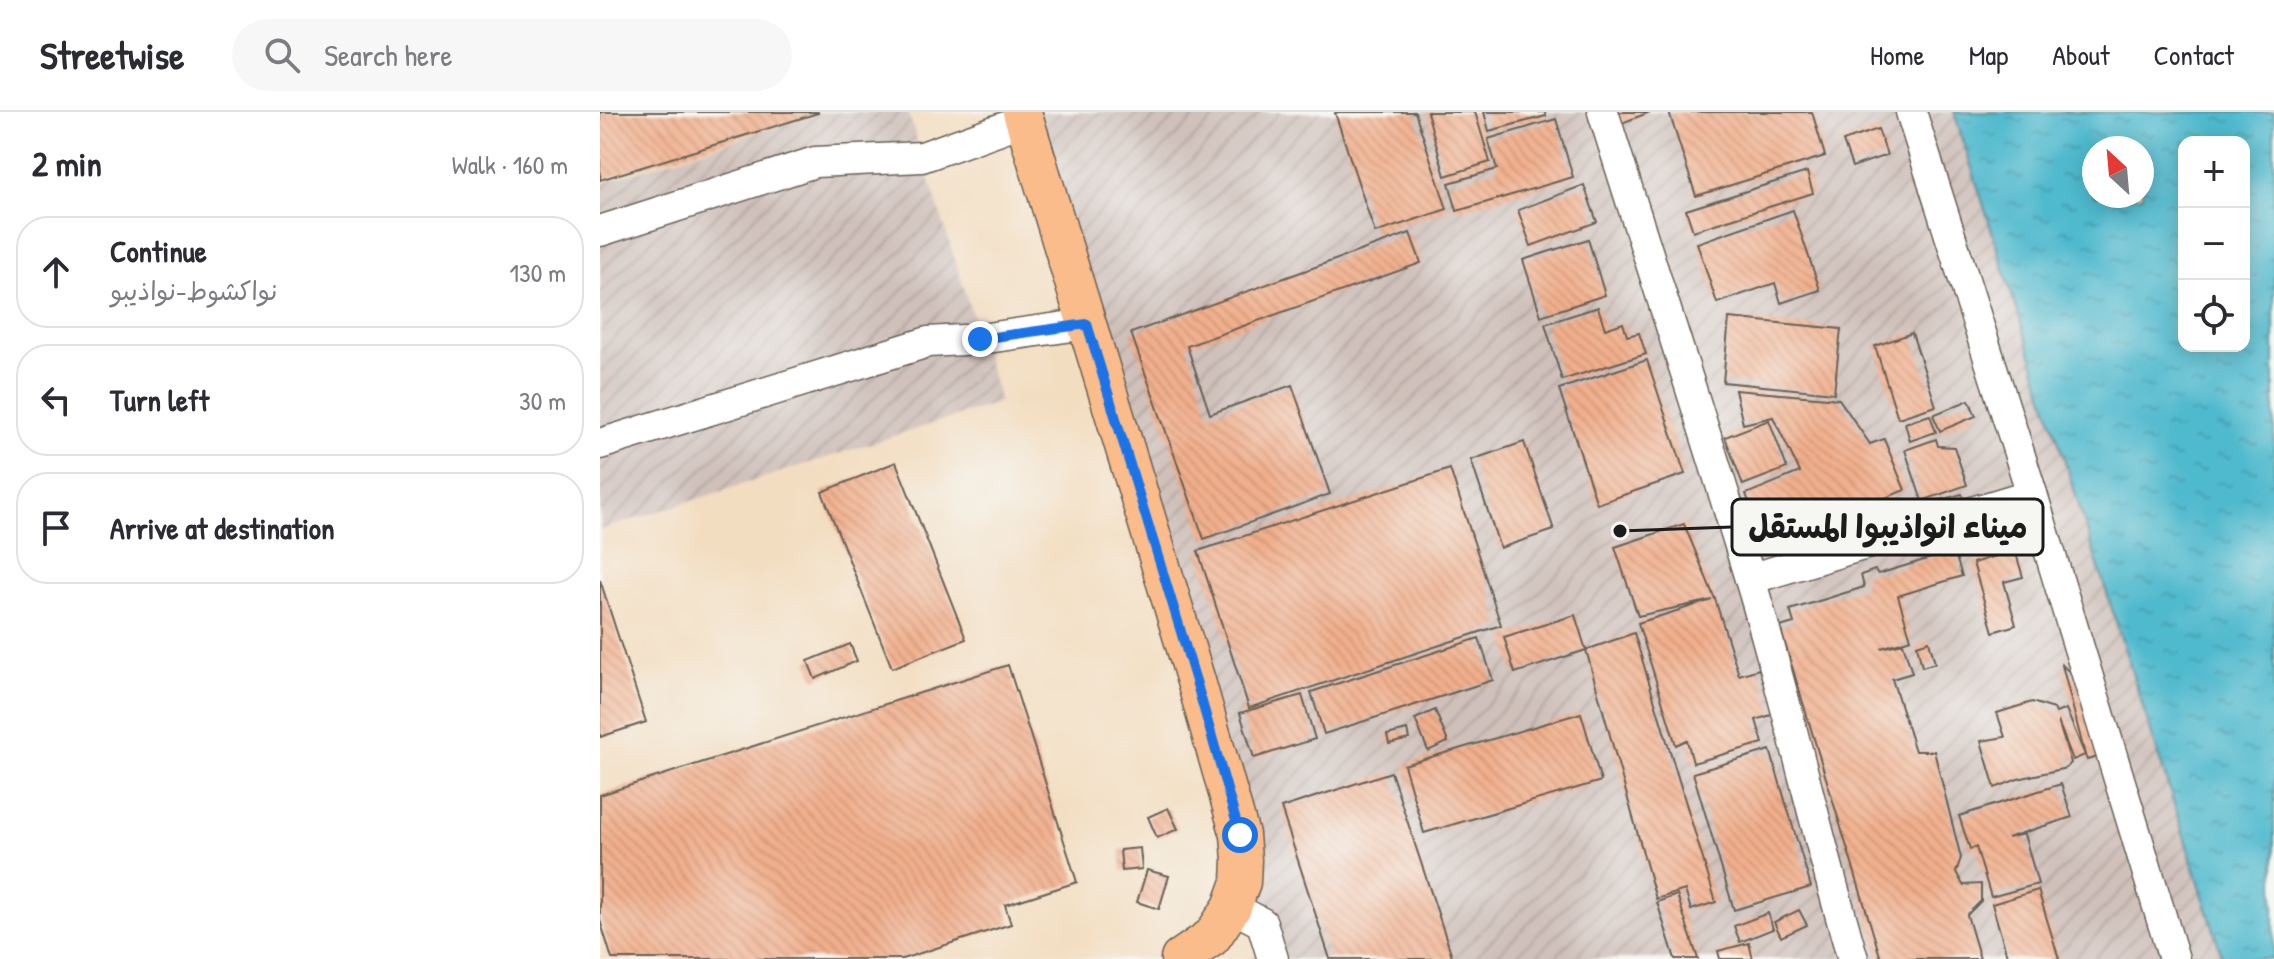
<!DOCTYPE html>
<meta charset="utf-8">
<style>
body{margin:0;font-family:"Patrick Hand","Playpen Sans Arabic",sans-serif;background:#f7f7f7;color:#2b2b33}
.controls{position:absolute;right:24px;top:24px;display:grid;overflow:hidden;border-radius:16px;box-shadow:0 4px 20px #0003}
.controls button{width:72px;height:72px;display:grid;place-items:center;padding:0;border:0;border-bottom:2px solid #e1e1e2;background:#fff;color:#2b2b33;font:40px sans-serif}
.compass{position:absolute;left:1482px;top:24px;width:72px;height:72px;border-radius:50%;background:#fff;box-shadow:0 4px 20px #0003;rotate:334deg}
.stop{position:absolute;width:24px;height:24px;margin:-18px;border:6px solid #1a73e8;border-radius:50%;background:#fff}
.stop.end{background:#1a73e8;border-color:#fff;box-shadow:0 2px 8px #0008}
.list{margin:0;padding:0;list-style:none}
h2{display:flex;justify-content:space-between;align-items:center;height:104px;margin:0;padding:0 32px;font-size:34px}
h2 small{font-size:26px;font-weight:400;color:#7c7c81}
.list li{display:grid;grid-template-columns:52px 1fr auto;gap:24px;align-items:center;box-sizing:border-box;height:112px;margin:0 16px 16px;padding:0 16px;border:2px solid #e1e1e2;border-radius:32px}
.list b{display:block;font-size:30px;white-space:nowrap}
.list p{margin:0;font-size:26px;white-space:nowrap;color:#7c7c81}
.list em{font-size:26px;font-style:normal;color:#7c7c81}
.icon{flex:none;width:44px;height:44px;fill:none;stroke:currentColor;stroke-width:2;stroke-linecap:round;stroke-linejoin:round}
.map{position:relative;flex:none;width:1674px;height:847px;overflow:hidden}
header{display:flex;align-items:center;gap:48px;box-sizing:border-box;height:112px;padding:0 40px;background:#fff;border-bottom:2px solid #e1e1e2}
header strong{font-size:38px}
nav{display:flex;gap:44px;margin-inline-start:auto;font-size:28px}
.search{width:560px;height:72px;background:#f7f7f7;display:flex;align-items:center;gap:20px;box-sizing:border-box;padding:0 28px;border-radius:44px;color:#7c7c81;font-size:30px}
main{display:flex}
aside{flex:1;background:#fff}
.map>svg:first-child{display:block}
.industrial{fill:url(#industrial-furrows)}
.water{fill:url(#water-ripples);stroke:#366a74;stroke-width:2;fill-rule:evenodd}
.building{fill:url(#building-back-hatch)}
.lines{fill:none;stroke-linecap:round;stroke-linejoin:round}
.minor-casing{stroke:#676055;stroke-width:33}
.major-casing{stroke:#676055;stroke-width:41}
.minor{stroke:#fff;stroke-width:30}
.major{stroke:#fabc8b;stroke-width:38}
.route{stroke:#1a73e8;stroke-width:10}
.leader{fill:none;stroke:#1c1c1c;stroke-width:3}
.callout-dot{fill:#1c1c1c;stroke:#f6f6f2;stroke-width:3}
.callout{fill:#f6f6f2;stroke:#1c1c1c;stroke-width:3}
.callout-label{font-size:32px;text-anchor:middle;font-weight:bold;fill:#1c1c1c}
</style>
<header>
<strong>Streetwise</strong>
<div class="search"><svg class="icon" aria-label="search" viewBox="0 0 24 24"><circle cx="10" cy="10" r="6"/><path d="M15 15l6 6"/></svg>Search here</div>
<nav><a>Home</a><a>Map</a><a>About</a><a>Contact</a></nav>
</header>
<main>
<aside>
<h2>2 min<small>Walk · 160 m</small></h2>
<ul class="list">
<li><svg class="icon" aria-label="ahead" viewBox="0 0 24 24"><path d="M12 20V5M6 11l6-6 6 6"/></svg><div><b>Continue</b><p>نواكشوط-نواذيبو</p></div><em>130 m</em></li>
<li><svg class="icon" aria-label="left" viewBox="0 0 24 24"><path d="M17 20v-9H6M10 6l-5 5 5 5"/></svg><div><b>Turn left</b></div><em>30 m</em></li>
<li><svg class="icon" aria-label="arrive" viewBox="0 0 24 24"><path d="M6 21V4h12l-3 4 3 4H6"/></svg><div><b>Arrive at destination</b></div></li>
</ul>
</aside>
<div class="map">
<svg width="1674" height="847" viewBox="0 0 1674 847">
<defs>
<pattern id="industrial-furrows" width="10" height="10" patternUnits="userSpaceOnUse" patternTransform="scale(2)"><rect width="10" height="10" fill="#cfc0ba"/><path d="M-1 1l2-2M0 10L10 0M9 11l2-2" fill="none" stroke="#b1a49f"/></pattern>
<pattern id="water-ripples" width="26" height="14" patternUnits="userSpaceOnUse" patternTransform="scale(2)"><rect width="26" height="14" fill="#50b9cd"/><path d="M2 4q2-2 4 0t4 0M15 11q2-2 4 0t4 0" fill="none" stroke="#459eaf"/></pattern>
<pattern id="building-back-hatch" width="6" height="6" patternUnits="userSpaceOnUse" patternTransform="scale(2)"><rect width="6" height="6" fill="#f1af8c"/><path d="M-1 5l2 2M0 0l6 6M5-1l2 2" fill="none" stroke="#ce9678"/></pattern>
</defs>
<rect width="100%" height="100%" fill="#f6f6f2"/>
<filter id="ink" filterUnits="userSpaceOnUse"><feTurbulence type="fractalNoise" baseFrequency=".0125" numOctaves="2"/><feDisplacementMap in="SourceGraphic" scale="16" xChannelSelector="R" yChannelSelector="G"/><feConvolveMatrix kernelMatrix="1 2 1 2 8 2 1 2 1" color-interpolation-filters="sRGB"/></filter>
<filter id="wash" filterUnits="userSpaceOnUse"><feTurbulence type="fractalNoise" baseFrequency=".006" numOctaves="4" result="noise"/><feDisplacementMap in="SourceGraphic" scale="32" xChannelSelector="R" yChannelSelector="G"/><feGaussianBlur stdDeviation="1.8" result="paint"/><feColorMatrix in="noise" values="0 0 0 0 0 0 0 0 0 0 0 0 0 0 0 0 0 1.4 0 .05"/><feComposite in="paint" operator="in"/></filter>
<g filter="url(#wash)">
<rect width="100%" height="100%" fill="#f3ddc0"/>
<g class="industrial">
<path d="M221,0H308L400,290L0,418V71Z"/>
<path d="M426,0H1354L1623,847H648L679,836Z"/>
</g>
<path class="water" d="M1354,0H1674V847H1623ZM1584,30H1644V234H1584ZM1494,36H1542V84H1494Z"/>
<g id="blocks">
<g class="building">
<path d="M0,0H218V1L0,68Z"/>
<path d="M739,0H815L847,97L775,121L735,1Z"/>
<path d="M827,0H875L890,50L845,64Z"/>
<path d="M884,0H945L946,4L889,19Z"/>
<path d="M1018,0H1050L1022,11Z"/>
<path d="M1069,0H1212L1225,44L1096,84Z"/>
<path d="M956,7L973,65L857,99L849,71L897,57L888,27Z"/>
<path d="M1278,17L1287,43L1252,55L1243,29Z"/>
<path d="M1207,60L1213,81L1093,119L1086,98Z"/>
<path d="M984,73L997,110L931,134L918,98Z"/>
<path d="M1193,98L1220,178L1181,191L1175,171L1117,191L1097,131Z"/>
<path d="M810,121L821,151L587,234L610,302L692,273L730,382L604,427L531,221Z"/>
<path d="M988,127L1005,183L941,204L923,148Z"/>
<path d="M998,195L1005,217L1023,211L1027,224L1039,221L1046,242L962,268L945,212Z"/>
<path d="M1129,206L1241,217L1234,281L1123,270Z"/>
<path d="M1312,221L1336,294L1298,306L1275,234Z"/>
<path d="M1047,248L1085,362L997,392L959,277Z"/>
<path d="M1135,278L1239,287L1270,332L1284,327L1305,378L1211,416L1214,425L1190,434L1183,417L1163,425L1146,382L1200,360L1173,305L1143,312Z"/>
<path d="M1369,288L1376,304L1340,319L1333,303Z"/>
<path d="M1330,303L1336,320L1310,329L1305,311Z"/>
<path d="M1169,308L1187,356L1143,373L1125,325Z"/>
<path d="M1336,327L1338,334L1354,335L1367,373L1322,389L1305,338Z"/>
<path d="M924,330L954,418L900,436L871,348Z"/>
<path d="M296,350L366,527L292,556L222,380Z"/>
<path d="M850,357L901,513L649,596L598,439Z"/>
<path d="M1362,382L1367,399L1313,414L1308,397Z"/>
<path d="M1401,409L1409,430L1375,443L1367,423Z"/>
<path d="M1084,412L1115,487L1139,563L1159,557L1174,602L1156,608L1163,631L1093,651L1087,628L1076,633L1038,511L1112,488L1038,504L1015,435Z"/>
<path d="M1415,438L1423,465L1404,470L1416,513L1393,520L1373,451Z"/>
<path d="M1354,439L1362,464L1298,484L1311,527L1281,536L1303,531L1312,561L1292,567L1315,639H1334L1361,746L1356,760L1363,773L1381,772V789L1367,803L1380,847H1281L1180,515L1194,511L1190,498L1264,475L1261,463L1275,458L1278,462Z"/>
<path d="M0,468L46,610L0,625Z"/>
<path d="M975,503L986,538L915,561L904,525Z"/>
<path d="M1034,521L1116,790L1091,798L1085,778L1056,787L986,538Z"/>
<path d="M879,526L893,568L724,622L711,580Z"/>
<path d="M1329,529L1335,551L1322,555L1317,533Z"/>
<path d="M250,532L257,549L215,567L208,549Z"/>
<path d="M408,553L477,770L405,793L411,812L302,847H12L0,808V683Z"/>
<path d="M1462,553L1476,566L1498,645L1487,648L1485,643Z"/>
<path d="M702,583L715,627L654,646L640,601Z"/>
<path d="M1432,590L1454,597L1456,601L1466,597L1485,643L1473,648L1458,609L1471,651L1466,656L1418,667L1395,676L1381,629L1405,625L1397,601Z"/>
<path d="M835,598L848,630L828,639L815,607Z"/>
<path d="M981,601L1001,669L824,721L804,653Z"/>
<path d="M807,618L809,627L789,632L787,623Z"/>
<path d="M1170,638L1211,775L1134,798L1093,661Z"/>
<path d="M791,660L853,847H730L681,696Z"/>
<path d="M1461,672L1472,705L1407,726L1424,722L1438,772L1391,785L1376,735L1370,737L1359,704Z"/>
<path d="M568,696L578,717L557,726L548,705Z"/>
<path d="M540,736L542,757L522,759L520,738Z"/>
<path d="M547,758L569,764L559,797L537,790Z"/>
<path d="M1438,778L1459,847H1408L1392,792Z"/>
<path d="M1077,783L1098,847H1075L1057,790Z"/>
<path d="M1199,798L1207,813L1181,825L1174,810Z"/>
<path d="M1168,801L1173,817L1140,830L1134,814Z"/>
<path d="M1149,831L1153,847H1120L1118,839Z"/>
</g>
</g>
</g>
<g filter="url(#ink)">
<use href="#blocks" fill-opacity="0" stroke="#676055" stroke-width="2"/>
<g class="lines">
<g class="minor-casing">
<g id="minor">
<path d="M1003,0C1052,156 1103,311 1150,467C1188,593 1216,721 1253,847"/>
<path d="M1311,0L1432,382L1574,847"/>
<path d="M0,119L215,50L322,45L425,8"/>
<path d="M0,332L328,230L380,227L487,212"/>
<path d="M1150,467L1432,382"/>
<path d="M632,795L662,811L673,847"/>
</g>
</g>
<g class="major-casing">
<path id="major" d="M422,0L596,569L640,723L642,748L641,770L632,795L612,825L580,847"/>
</g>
<use href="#minor" class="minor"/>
<use href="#major" class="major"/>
</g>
</g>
<g class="lines" filter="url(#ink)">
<path class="route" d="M380,227L487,212L596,569L640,723"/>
</g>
<path class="leader" d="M1020 419L1132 415"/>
<circle class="callout-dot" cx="1020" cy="419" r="8"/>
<rect class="callout" x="1132" y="387" width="311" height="56" rx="8"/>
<g class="callout-label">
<text x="1288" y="426">ميناء انواذيبوا المستقل</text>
</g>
</svg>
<div class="controls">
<button>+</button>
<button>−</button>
<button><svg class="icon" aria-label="locate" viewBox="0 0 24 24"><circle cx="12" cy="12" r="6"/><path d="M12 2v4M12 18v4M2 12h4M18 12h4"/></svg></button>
</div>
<svg class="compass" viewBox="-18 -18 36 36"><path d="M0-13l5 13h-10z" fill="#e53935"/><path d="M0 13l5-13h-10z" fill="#7c7c81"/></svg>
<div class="stop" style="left:640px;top:723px"></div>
<div class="stop end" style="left:380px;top:227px"></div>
</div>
</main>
